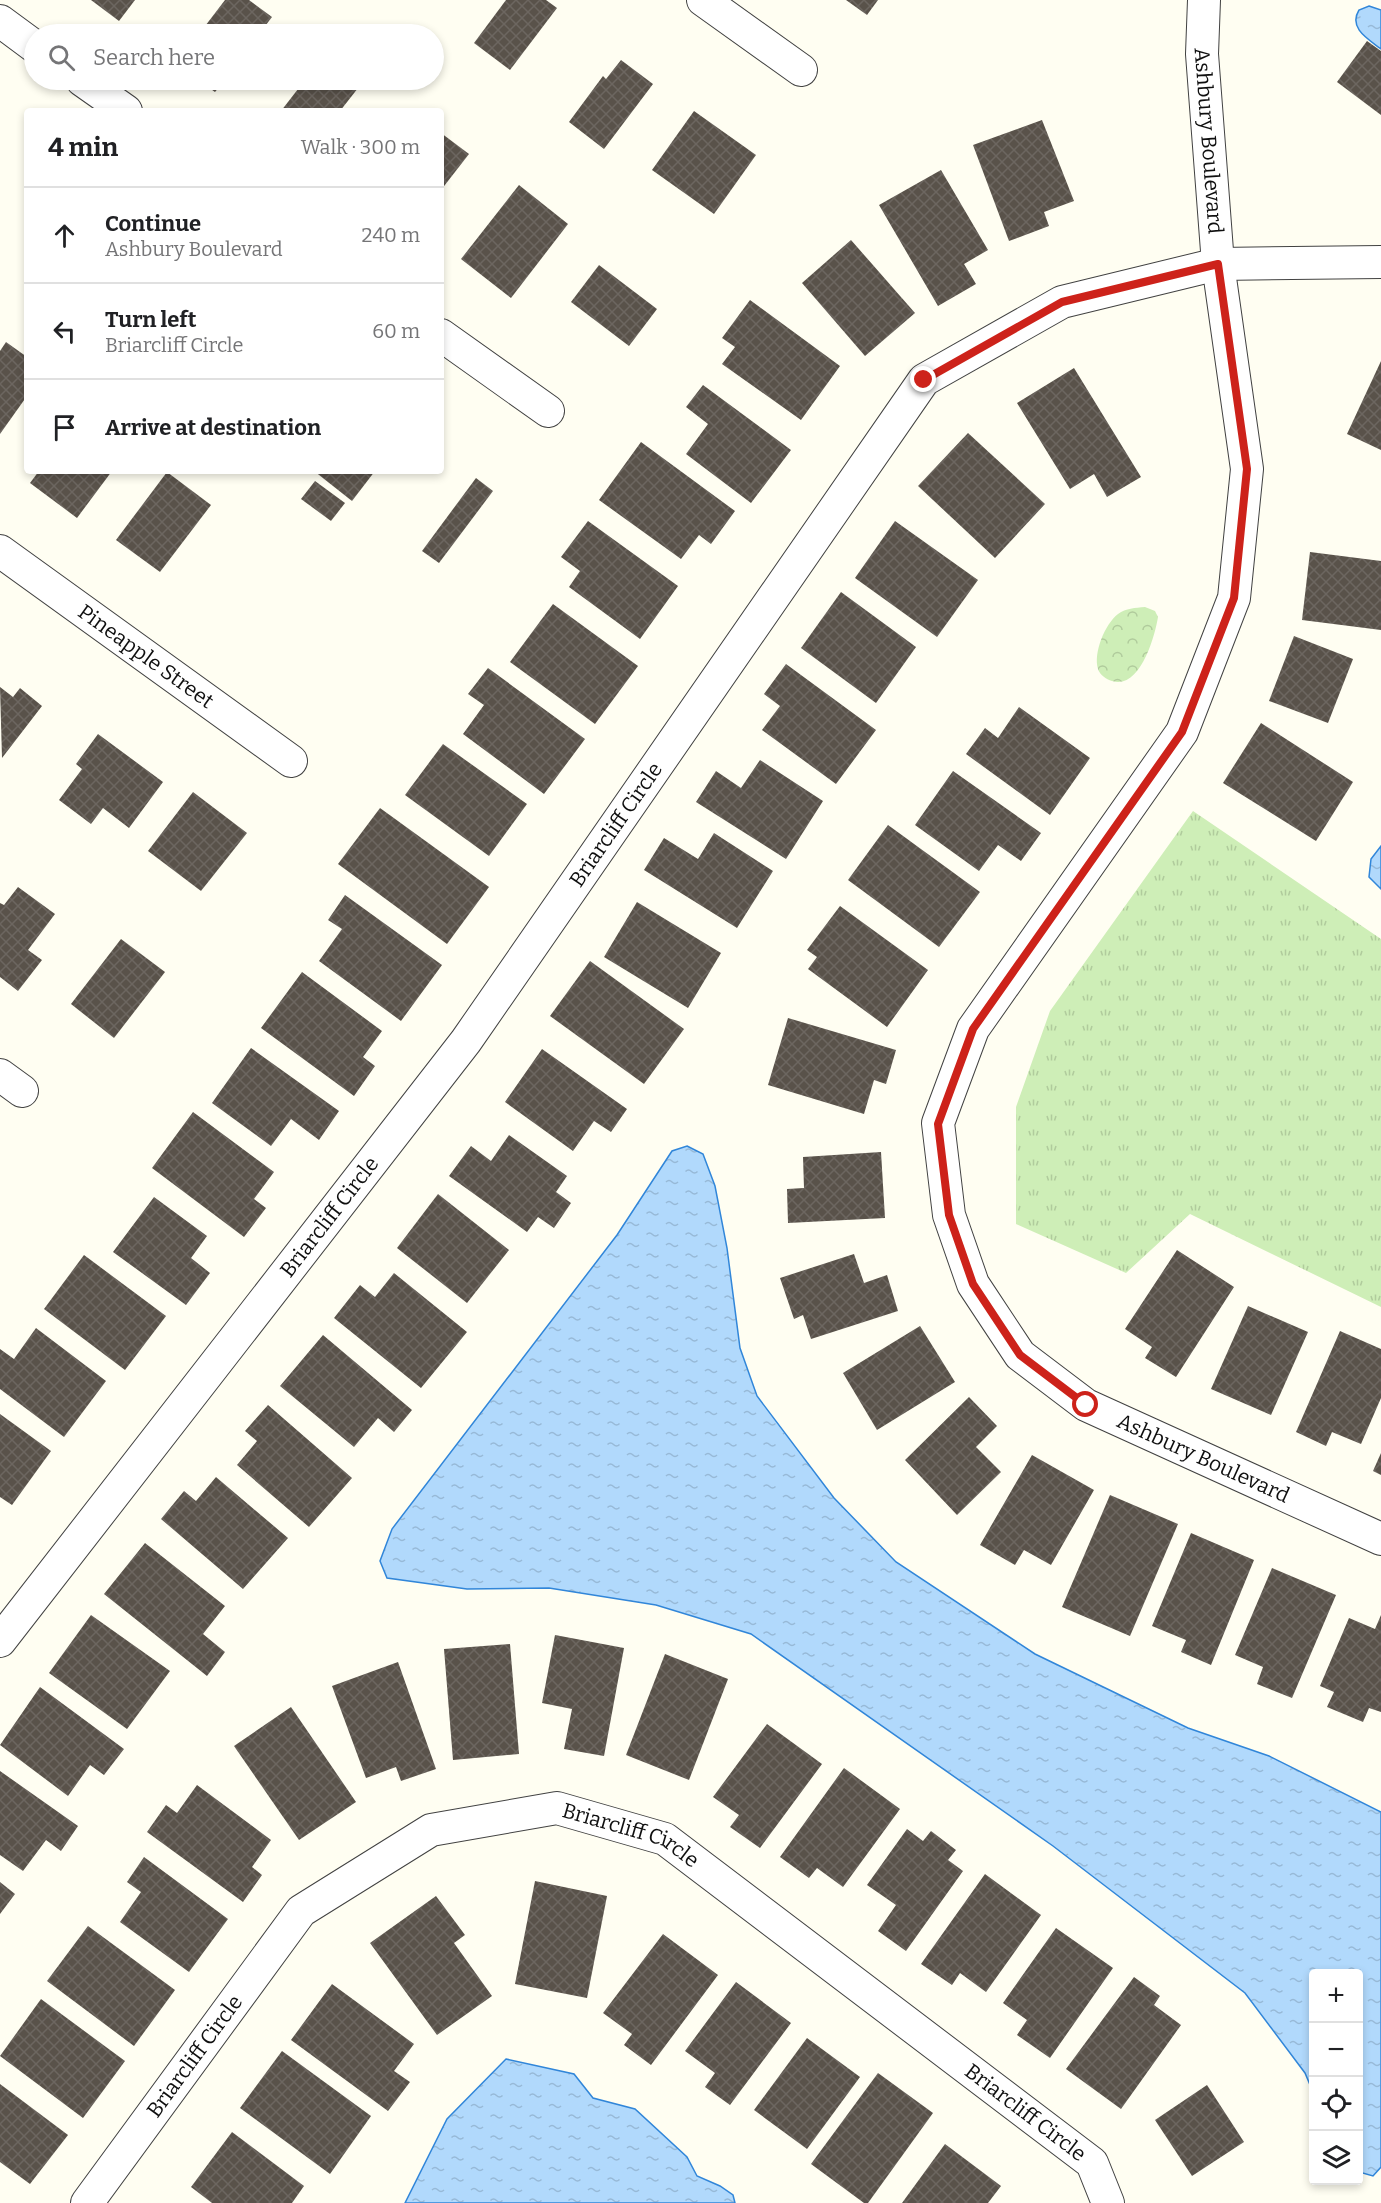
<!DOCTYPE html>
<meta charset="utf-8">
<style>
body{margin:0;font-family:Bitter,serif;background:#f2f2f2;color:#202124}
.controls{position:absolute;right:18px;bottom:18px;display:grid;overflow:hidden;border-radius:6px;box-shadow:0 3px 9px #0003}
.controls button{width:54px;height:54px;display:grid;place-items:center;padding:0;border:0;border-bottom:2px solid #e0e0e0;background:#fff;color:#202124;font:30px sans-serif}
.stop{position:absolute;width:18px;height:18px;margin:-14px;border:4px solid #cd221a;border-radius:50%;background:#fff}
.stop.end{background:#cd221a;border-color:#fff;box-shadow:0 2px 6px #0008}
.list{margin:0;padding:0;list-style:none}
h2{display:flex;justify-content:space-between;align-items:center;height:78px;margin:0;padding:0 24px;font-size:26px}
h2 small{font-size:20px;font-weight:400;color:#757577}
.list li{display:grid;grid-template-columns:39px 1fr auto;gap:18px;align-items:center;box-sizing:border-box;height:96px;padding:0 24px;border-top:2px solid #e0e0e0}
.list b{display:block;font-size:22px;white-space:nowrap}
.list p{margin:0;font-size:20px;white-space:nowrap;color:#757577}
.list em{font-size:20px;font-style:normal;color:#757577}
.icon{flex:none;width:33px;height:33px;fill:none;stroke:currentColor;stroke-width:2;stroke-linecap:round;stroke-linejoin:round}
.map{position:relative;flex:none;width:1381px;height:2203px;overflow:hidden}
.search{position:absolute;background:#fff;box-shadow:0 3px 9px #0003;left:24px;top:24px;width:420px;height:66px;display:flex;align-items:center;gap:15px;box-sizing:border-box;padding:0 21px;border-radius:33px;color:#757577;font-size:22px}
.panel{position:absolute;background:#fff;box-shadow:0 3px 9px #0003;left:24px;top:108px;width:420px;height:366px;border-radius:6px}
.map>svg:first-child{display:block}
.grass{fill:url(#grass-tufts)}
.park{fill:url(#park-crowns)}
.water{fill:url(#water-ripples);stroke:#3186d9;stroke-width:1.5}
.building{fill:url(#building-cross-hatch)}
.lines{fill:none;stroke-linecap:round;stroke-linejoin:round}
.street-casing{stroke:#424242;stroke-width:34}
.street{stroke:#fff;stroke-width:32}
.route{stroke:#cd221a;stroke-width:8}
.labels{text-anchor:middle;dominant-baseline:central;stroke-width:6;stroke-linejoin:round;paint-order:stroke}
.street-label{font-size:21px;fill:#0f0f0f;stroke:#fff}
</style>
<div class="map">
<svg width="1381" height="2203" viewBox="0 0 1381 2203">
<defs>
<pattern id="grass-tufts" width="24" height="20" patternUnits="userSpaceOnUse" patternTransform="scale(1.5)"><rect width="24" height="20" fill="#ceeeb7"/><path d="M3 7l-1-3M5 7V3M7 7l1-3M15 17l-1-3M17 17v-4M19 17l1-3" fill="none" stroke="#b0cb9c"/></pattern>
<pattern id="park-crowns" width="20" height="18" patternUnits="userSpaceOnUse" patternTransform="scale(1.5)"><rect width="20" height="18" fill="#ceeeb7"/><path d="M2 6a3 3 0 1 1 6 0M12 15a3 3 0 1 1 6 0" fill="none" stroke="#b0cb9c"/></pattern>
<pattern id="water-ripples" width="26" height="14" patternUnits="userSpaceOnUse" patternTransform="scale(1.5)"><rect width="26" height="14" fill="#b1d9fc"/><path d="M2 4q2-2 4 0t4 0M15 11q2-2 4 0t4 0" fill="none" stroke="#97b9d7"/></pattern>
<pattern id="building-cross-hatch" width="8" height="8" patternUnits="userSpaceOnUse" patternTransform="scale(1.5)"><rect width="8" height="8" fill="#59524a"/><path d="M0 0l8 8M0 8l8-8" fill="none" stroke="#6c6660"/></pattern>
</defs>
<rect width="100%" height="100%" fill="#fffef2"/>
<path class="grass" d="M1193,811L1381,939V1307L1190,1214L1126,1273L1016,1224V1107L1050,1011Z"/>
<path class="park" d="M1145,607L1155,611L1158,617C1155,636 1140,690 1112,681C1106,679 1100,675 1098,669C1093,653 1105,624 1118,614C1126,608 1135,608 1145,607Z"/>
<g class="water">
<path d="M1369,6L1381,10V49C1368,39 1348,28 1359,10Z"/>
<path d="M1381,846V889L1369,877L1371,859Z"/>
<path d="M687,1146L703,1154L715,1186L727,1248L740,1348L757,1396L834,1498L896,1562L1035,1654L1188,1728L1269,1756L1381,1812V2167L1373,2176L1359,2172L1358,1974H1314L1313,2092L1305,2073L1245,1993L1053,1846L751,1634L656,1605L549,1588L467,1589L387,1578L380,1561L392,1529L617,1235L672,1151Z"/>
<path d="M506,2059L574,2074L593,2098L635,2109L687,2157L697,2176L720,2186L733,2195L735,2203H405L447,2119Z"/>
</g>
<g class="building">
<path d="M91,0H135L119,21Z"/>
<path d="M225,0H249L272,17L259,34H199Z"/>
<path d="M506,0H546L557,8L510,70L474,43Z"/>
<path d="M846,0H878L867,15Z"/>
<path d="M1367,41L1381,51V115L1337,82Z"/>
<path d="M621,60L653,84L604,149L569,122L603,76L606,79Z"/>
<path d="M198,80H225L215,92Z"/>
<path d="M305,80H358L362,83L340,111H281Z"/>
<path d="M694,111L756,155L714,214L652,170Z"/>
<path d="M1042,120L1074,201L1044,212L1049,226L1009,241L973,145Z"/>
<path d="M441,133L469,154L441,190Z"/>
<path d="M941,170L988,250L964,264L976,284L938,306L879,205Z"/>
<path d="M519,185L568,224L511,298L461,259Z"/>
<path d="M851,240L915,313L865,356L802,283Z"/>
<path d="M599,265L657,309L629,346L571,302Z"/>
<path d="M750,300L840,366L801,420L722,364L735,347L722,338Z"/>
<path d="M6,342L27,357V396L0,434V351Z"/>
<path d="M1381,361V450L1347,434Z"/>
<path d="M1074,368L1141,477L1107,497L1094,474L1070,489L1017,403Z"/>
<path d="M703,385L791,450L751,503L686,454L708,424L686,407Z"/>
<path d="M968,433L1045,504L995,558L918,486Z"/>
<path d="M641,442L735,511L711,544L699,535L681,559L599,500Z"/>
<path d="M39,471H112L77,518L30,483Z"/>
<path d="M314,471H375L352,501Z"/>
<path d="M167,472L211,505L160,572L116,540Z"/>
<path d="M476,478L493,491L439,563L422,551Z"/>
<path d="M315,481L345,503L331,521L301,499Z"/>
<path d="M588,521L678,586L640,639L569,587L580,571L561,557Z"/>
<path d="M895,521L978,580L937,637L855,578Z"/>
<path d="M1310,552L1381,561V630L1302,620Z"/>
<path d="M841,592L916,647L876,703L801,648Z"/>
<path d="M553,604L638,666L595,724L510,662Z"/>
<path d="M1294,636L1353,659L1328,723L1269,701Z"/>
<path d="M786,664L876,730L836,784L762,730L780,706L764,694Z"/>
<path d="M488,668L585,739L544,794L463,734L484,705L468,694Z"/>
<path d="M0,687L13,697L20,688L42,706L2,758Z"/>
<path d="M1019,707L1090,758L1050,815L966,754L985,728L998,738Z"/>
<path d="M1261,723L1353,782L1316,841L1223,783Z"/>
<path d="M98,734L163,782L129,828L103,808L91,824L59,800L82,769L76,764Z"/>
<path d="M443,744L527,804L489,856L405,795Z"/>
<path d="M760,760L823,801L786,859L696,802L716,771L741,788Z"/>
<path d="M953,771L1041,833L1021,861L998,845L979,871L915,825Z"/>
<path d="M193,792L247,833L201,891L148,851Z"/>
<path d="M380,808L489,887L447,944L338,864Z"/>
<path d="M888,825L980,892L939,947L848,880Z"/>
<path d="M714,833L773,871L737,928L644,870L664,838L698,859Z"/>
<path d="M18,887L55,914L28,950L42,960L18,991L0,977V903L4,905Z"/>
<path d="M345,895L442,965L401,1021L319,961L342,929L328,920Z"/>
<path d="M637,902L721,953L688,1008L604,957Z"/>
<path d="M840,906L928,970L887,1027L808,969L817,957L807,950Z"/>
<path d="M121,939L165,972L114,1038L71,1004Z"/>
<path d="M590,961L684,1029L644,1084L550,1016Z"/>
<path d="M302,972L382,1031L363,1057L375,1066L354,1096L261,1028Z"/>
<path d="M788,1018L896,1050L886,1084L874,1080L864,1114L768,1085Z"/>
<path d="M251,1048L339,1111L319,1140L291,1119L271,1146L212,1103Z"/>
<path d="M542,1049L627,1109L611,1132L594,1121L573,1151L505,1102Z"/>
<path d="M193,1112L274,1172L254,1199L266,1208L244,1237L152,1168Z"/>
<path d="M509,1135L567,1176L556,1192L571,1203L554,1228L538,1217L527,1232L449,1176L471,1146L491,1161Z"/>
<path d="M881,1152L885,1218L788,1223L787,1189L804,1188L803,1157Z"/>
<path d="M438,1194L509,1250L467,1303L397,1248Z"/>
<path d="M154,1197L207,1236L191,1258L210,1273L186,1305L113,1252Z"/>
<path d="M1177,1250L1234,1287L1176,1377L1145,1358L1152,1347L1125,1329Z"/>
<path d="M854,1254L864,1283L887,1275L898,1311L811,1339L803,1315L794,1319L780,1278Z"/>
<path d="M84,1255L166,1316L125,1370L44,1309Z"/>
<path d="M394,1273L467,1332L421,1388L334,1318L360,1285L375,1297Z"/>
<path d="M1248,1306L1308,1332L1271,1415L1211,1389Z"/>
<path d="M920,1326L955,1382L877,1430L843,1373Z"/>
<path d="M36,1328L106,1381L64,1437L0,1389V1349L14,1359Z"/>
<path d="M1340,1331L1381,1349V1398L1361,1444L1332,1432L1326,1446L1296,1432Z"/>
<path d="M323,1335L412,1410L394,1432L378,1418L354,1447L280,1386Z"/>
<path d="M969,1397L997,1426L976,1447L1001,1472L957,1515L905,1460Z"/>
<path d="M268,1405L352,1478L309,1527L237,1465L257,1441L245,1431Z"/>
<path d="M0,1414L51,1451L12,1505L0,1497Z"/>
<path d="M1381,1453V1475L1373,1471Z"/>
<path d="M1032,1455L1094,1490L1051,1565L1024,1550L1015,1565L980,1545Z"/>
<path d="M216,1477L288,1538L243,1589L161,1519L184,1491L196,1501Z"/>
<path d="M1110,1495L1178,1524L1130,1636L1062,1607Z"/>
<path d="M1191,1533L1254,1560L1211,1665L1181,1652L1186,1640L1152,1626Z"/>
<path d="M145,1543L225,1606L203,1634L225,1652L207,1676L104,1594Z"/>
<path d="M1272,1568L1336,1595L1292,1698L1257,1684L1263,1667L1235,1655Z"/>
<path d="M91,1615L170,1671L127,1729L49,1673Z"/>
<path d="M1381,1615V1712L1369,1708L1363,1722L1327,1707L1334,1692L1320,1686L1349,1618L1375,1629Z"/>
<path d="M555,1635L624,1648L604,1756L564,1749L572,1709L542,1703Z"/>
<path d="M510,1644L519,1754L453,1760L444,1649Z"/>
<path d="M665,1654L728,1679L689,1780L626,1755Z"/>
<path d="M398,1662L436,1769L401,1781L396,1767L366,1778L332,1686Z"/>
<path d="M40,1687L124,1749L104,1775L90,1765L68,1796L0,1745Z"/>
<path d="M291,1707L356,1802L299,1840L234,1746Z"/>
<path d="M767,1724L822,1764L760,1848L730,1827L739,1815L713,1797Z"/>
<path d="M844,1768L900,1809L843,1887L817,1868L809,1878L780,1857Z"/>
<path d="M0,1771L78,1826L61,1851L46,1840L23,1871L0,1855Z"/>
<path d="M197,1785L271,1840L252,1867L262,1875L243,1902L147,1832L166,1805L177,1813Z"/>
<path d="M907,1829L923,1841L931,1831L956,1850L948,1860L963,1871L906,1951L878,1931L896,1905L867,1885Z"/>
<path d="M144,1857L228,1919L189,1972L120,1922L141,1892L127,1882Z"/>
<path d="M985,1874L1041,1915L986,1992L960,1973L952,1985L921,1964Z"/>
<path d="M535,1881L607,1896L587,1998L515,1984Z"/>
<path d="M0,1882L15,1894L0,1914Z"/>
<path d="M436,1896L465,1935L454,1943L492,1996L437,2035L370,1943Z"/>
<path d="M88,1926L175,1990L134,2046L47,1981Z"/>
<path d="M1056,1928L1113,1968L1050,2058L1017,2035L1027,2020L1003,2003Z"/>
<path d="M663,1934L718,1975L651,2065L624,2045L632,2034L603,2013Z"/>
<path d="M1134,1977L1160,1996L1154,2005L1181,2025L1121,2109L1066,2069Z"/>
<path d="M736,1982L791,2023L730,2105L705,2087L715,2073L685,2051Z"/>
<path d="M332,1984L414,2044L394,2071L410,2082L388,2111L291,2040Z"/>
<path d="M41,1999L125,2061L83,2118L0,2056Z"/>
<path d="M807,2038L860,2077L807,2149L754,2110Z"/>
<path d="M282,2051L371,2116L330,2174L240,2108Z"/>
<path d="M878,2073L933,2113L868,2203H864L811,2164Z"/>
<path d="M0,2084L68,2135L30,2184L0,2162Z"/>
<path d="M1207,2085L1244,2142L1192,2176L1155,2120Z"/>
<path d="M232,2132L304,2186L292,2203H212L191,2187Z"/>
<path d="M945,2144L1001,2186L988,2203H902Z"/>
</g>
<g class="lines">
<g class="street-casing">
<g id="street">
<path d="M703,0L801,70"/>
<path id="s1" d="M1204,0L1202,54L1218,264L1247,469L1234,598L1182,732L973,1029L938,1123L949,1215L973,1284L1020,1355L1086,1405L1381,1539"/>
<path d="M0,21L34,46"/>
<path d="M82,80L126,111"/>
<path d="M441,335L548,411"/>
<path id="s2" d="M0,551L291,761"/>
<path d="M0,1075L22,1091"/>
<path id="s3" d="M0,1641L466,1041L924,380L1062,302L1218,264L1381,262"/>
<path id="s4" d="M87,2203L301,1911L431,1830L557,1808L665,1839L1092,2163L1108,2203"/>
</g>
</g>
<use href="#street" class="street"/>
</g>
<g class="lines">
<path class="route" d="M924,380L1062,302L1218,264L1247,469L1234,598L1182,732L973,1029L938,1124L949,1215L973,1284L1020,1355L1086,1405"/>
</g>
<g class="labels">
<g class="street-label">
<text stroke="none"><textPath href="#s1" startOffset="141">Ashbury Boulevard</textPath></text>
<text stroke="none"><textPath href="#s2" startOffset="180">Pineapple Street</textPath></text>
<text stroke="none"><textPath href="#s3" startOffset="1023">Briarcliff Circle</textPath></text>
<text stroke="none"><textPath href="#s3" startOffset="537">Briarcliff Circle</textPath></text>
<text stroke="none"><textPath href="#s1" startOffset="1671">Ashbury Boulevard</textPath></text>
<text stroke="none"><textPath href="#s4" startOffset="722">Briarcliff Circle</textPath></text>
<text stroke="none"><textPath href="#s4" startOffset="182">Briarcliff Circle</textPath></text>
<text stroke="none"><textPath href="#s4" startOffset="1208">Briarcliff Circle</textPath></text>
</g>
</g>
</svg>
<div class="controls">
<button>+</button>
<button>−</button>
<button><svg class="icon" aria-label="locate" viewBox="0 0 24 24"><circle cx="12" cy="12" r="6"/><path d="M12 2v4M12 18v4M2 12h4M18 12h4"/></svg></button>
<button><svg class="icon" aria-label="layers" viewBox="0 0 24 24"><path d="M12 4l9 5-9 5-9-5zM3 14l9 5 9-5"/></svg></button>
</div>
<div class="stop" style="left:1086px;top:1405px"></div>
<div class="stop end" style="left:924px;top:380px"></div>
<div class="search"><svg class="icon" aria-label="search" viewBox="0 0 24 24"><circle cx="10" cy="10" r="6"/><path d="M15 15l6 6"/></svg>Search here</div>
<section class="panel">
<h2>4 min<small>Walk · 300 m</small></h2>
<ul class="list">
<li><svg class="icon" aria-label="ahead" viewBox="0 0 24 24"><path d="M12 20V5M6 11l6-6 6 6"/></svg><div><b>Continue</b><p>Ashbury Boulevard</p></div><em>240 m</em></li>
<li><svg class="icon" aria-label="left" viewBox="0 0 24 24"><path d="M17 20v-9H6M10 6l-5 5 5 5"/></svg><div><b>Turn left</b><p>Briarcliff Circle</p></div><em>60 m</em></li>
<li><svg class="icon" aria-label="arrive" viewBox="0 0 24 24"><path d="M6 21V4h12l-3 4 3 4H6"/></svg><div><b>Arrive at destination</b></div></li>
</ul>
</section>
</div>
